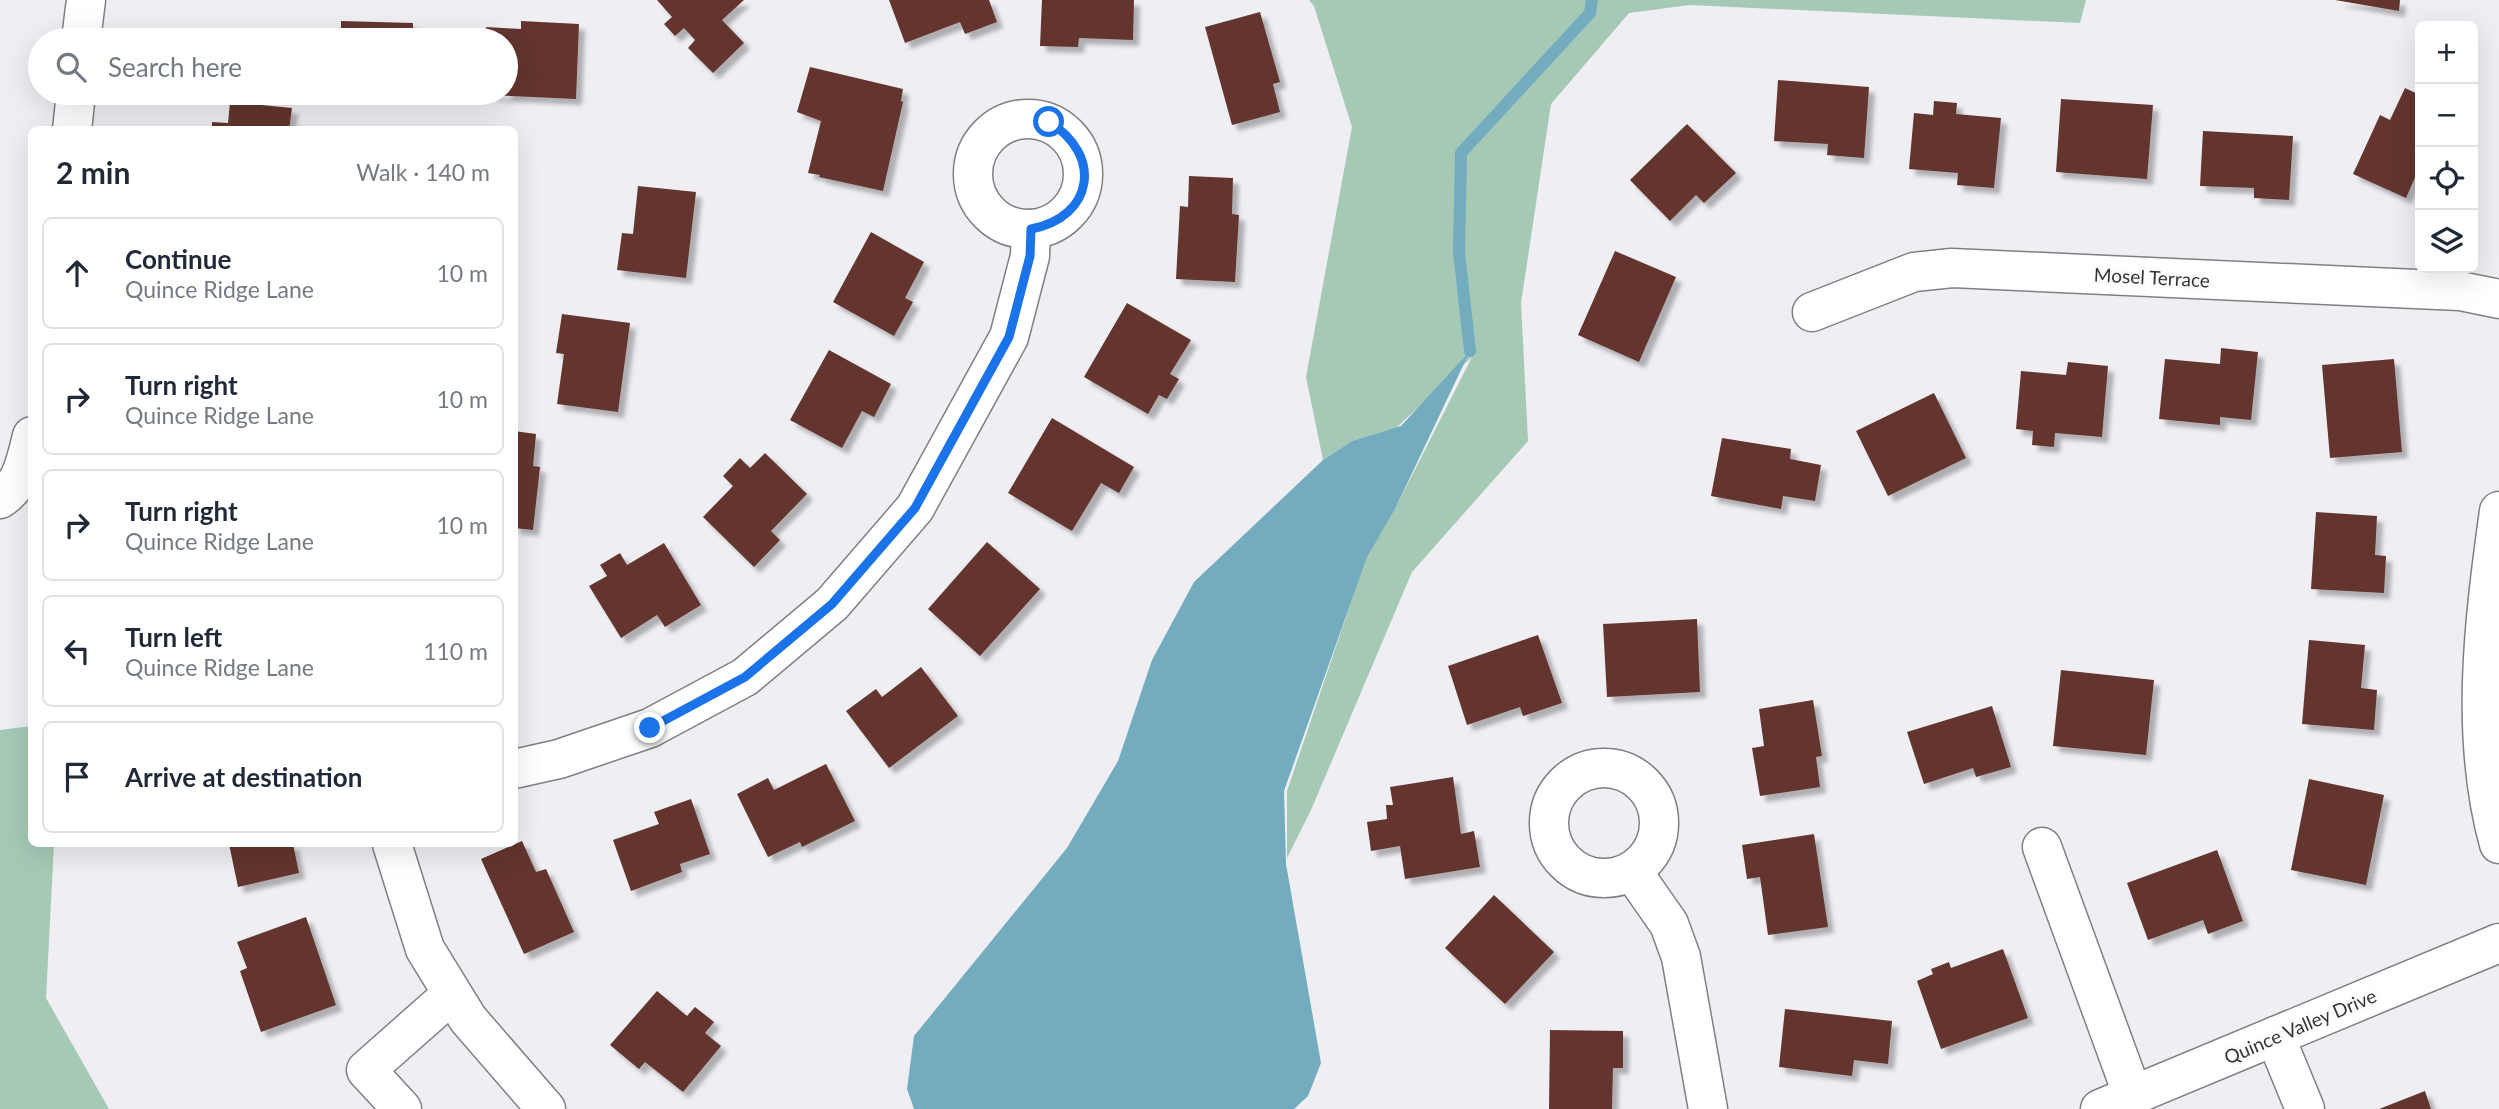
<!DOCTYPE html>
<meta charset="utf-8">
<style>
body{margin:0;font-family:Lato,sans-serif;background:#f6f6f7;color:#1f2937}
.controls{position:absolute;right:21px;top:21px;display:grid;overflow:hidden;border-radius:10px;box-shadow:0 7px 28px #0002}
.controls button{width:63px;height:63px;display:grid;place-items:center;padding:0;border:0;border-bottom:2px solid #e0e1e3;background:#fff;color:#1f2937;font:35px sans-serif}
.stop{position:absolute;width:21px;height:21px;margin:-16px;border:5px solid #1a73e8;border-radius:50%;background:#fff}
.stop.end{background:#1a73e8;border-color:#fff;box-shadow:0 2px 7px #0008}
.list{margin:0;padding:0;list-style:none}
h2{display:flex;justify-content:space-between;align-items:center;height:91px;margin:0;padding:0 28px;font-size:30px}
h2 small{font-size:23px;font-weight:400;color:#747a83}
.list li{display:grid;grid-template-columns:46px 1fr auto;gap:21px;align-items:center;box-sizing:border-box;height:112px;margin:0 14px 14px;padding:0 14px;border:2px solid #e0e1e3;border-radius:10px}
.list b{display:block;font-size:26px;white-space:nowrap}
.list p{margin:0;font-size:23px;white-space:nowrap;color:#747a83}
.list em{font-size:23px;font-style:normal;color:#747a83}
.icon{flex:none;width:38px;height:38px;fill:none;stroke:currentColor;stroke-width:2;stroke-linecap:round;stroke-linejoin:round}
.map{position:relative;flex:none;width:2499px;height:1109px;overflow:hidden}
.search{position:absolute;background:#fff;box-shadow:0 7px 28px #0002;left:28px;top:28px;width:490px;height:77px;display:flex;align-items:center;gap:18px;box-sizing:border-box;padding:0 24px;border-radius:38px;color:#747a83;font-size:26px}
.panel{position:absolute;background:#fff;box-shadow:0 7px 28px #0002;left:28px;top:126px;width:490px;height:721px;border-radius:10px}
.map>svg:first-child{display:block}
.green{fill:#a6c9b6}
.water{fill:#73acbf}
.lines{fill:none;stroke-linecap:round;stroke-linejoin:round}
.stream{stroke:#73acbf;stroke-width:12}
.building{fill:#63362f;filter:url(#shadow)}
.minor-casing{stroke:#808084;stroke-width:41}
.minor{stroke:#fff;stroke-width:38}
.route{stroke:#1a73e8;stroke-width:9}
.labels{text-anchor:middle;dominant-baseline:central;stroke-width:7;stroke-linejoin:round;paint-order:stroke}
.street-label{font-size:19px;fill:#343435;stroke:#fcfcff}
</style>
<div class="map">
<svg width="2499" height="1109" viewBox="0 0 2499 1109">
<defs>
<filter id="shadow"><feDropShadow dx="6" dy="6" stdDeviation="2" flood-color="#0004"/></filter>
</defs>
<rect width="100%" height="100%" fill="#eeeef3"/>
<g class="green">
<path d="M1309,0H2086L2080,23L1690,5L1629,13L1551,104L1521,303L1528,441L1412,572L1311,810L1287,858V791L1367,555L1396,507L1472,357L1396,428L1352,441L1323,460L1306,377L1352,127L1314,6Z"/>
<path d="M31,726L32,844H54L46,998L109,1109H0V730Z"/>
</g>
<path class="water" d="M1470,351L1395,509L1367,557L1284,791L1286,864L1321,1063L1308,1096L1294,1109H914L907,1089L914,1036L1067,848L1118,761L1152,660L1194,582L1323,460L1352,441L1401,426Z"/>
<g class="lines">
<path class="stream" d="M1470,351L1459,252L1461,153L1590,13L1592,0"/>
</g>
<g class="building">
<path d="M657,0H744L722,20L744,43L713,73L688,48L695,40L684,28L675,36L664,24L672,17Z"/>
<path d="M889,0H989L997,22L965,34L960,22L905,43Z"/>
<path d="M1042,0H1134L1133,40L1079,38L1078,47L1040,46Z"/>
<path d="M2335,0H2400L2399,11Z"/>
<path d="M1260,12L1280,82L1273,84L1280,112L1232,125L1205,27Z"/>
<path d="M341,21L413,23V33H444V40H341Z"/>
<path d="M521,21L579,24L576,99L491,95V93H506V40H485L486,27L521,29Z"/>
<path d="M810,67L903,89L901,101L903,102L883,191L819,177L820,175L808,173L821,121L797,112Z"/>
<path d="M1778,80L1869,87L1864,158L1827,155L1828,144L1774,141Z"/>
<path d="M2405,88L2420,95V166L2406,198L2353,174L2380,115L2390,120Z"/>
<path d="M2061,99L2153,105L2147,179L2056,172Z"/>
<path d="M1934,101L1957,103L1956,114L2001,118L1994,188L1957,185L1958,173L1909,169L1914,113L1933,115Z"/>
<path d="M230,102L292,108L289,130H212V122L228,123Z"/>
<path d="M1687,124L1736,173L1704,203L1696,195L1670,221L1630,180Z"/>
<path d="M2203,131L2293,136L2289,200L2254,198V188L2200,186Z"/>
<path d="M1189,176L1233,178L1232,214L1239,215L1235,282L1176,279L1180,206L1188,207Z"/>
<path d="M638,186L696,192L686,278L617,270L622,233L633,234Z"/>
<path d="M871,232L924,262L905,298L913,302L894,336L833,302Z"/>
<path d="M1615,251L1676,277L1639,362L1578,335Z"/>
<path d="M1127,303L1191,340L1170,374L1179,379L1167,399L1159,395L1148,414L1084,377Z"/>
<path d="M562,314L630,323L618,412L557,404L564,354L556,353Z"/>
<path d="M2221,348L2258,352L2251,420L2220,417V425L2159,419L2165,359L2220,364Z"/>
<path d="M829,350L891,384L874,417L862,411L842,448L790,420Z"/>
<path d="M2394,359L2402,452L2330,458L2322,365Z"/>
<path d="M2068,362L2108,366L2102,437L2055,433L2054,447L2032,445L2033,431L2016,429L2021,371L2066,375Z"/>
<path d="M1934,393L1966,458L1888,496L1856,431Z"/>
<path d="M1052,418L1134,467L1119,493L1101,483L1072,531L1008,493Z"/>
<path d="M514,431L536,434L533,466L540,467L533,530L514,528Z"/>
<path d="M1722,438L1791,449L1790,459L1821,465L1815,501L1783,496L1781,509L1711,496Z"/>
<path d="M765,453L807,494L771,531L780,540L754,567L703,517L733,486L723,476L740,458L750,468Z"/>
<path d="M2316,512L2377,516L2375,555L2386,556L2384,593L2311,589Z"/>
<path d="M987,542L1040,589L980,656L928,609Z"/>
<path d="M664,543L701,605L665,627L657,615L621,638L589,586L607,576L600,565L620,553L627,565Z"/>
<path d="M1697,619L1700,692L1607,697L1603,624Z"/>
<path d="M1538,635L1562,703L1523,716L1520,707L1467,725L1448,666Z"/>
<path d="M2309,640L2365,645L2361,688L2377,690L2374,730L2302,724Z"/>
<path d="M921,667L958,716L889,768L846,711L876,689L882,697Z"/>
<path d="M2061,670L2154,680L2146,755L2053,746Z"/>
<path d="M1813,700L1822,756L1816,757L1820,787L1760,796L1752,748L1764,746L1759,709Z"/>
<path d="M1992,706L2011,767L1976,777L1973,768L1924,784L1907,732Z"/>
<path d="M826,764L855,821L802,847L800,842L768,857L737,794L768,778L774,790Z"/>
<path d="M1453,777L1461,834L1474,831L1480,867L1405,879L1400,846L1371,851L1367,822L1387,819L1386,805H1393L1390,787Z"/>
<path d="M2309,779L2384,795L2366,885L2291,870Z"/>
<path d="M691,799L710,854L680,864L682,872L631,891L613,840L659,824L654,812Z"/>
<path d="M1814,834L1828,927L1768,935L1760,877L1747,879L1742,845Z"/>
<path d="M522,841L536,872L546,869L574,932L524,954L481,859Z"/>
<path d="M229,844H293L299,873L238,887Z"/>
<path d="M2217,850L2243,921L2208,934L2203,920L2148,940L2127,883Z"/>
<path d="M1494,895L1554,952L1505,1004L1445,948Z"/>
<path d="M306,917L336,1005L261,1032L240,971L247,968L237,942Z"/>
<path d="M2003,949L2028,1018L1941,1049L1917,981L1933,974L1931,969L1949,962L1951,968Z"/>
<path d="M657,991L687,1016L695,1007L714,1022L705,1033L721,1046L683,1092L645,1062L639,1069L610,1045Z"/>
<path d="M1785,1009L1892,1021L1888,1064L1854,1060L1852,1076L1779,1067Z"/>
<path d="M1550,1030L1623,1031V1068H1613L1612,1109H1549Z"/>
<path d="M2425,1091L2431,1109H2379Z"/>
</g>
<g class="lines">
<g class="minor-casing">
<g id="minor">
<path d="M81,40L86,0"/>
<circle cx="1028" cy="174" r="55"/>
<path d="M72,130L76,93"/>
<path d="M1812,312L1914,272L1952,268L2460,291L2499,299"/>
<path d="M0,499C22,485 26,460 32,436"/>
<path d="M2499,511C2484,620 2469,736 2499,844"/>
<circle cx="1604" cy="823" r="55"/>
<path d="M514,769L559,759L650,728L745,677L832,604L915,508L1009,337L1030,256L1031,229"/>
<path d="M392,844L425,949L468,1019L546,1109"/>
<path d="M2042,847L2133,1096"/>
<path d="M1632,871L1669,924L1681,957L1708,1109"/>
<path d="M2275,1036L2305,1109"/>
<path d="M402,1109L366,1070L452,994"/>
<path d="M2100,1109L2499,943"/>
</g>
</g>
<use href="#minor" class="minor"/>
</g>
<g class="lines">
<path class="route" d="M650,728L745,677L832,604L915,508L1009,337L1030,256L1031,229C1094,217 1103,155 1049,122"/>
</g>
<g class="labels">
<g class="street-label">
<text transform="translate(2152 277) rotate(3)">Mosel Terrace</text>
<text transform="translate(2300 1026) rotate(-23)">Quince Valley Drive</text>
</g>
</g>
</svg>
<div class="controls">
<button>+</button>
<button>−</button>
<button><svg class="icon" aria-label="locate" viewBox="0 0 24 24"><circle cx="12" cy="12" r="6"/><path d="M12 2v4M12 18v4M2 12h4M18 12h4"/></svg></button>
<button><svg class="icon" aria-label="layers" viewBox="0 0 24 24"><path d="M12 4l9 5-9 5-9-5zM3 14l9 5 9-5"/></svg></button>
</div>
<div class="stop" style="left:1049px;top:122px"></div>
<div class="stop end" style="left:650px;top:728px"></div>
<div class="search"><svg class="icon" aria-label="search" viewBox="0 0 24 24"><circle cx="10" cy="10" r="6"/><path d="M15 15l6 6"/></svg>Search here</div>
<section class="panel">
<h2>2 min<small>Walk · 140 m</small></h2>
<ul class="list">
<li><svg class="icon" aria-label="ahead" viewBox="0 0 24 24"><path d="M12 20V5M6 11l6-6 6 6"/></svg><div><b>Continue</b><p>Quince Ridge Lane</p></div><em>10 m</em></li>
<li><svg class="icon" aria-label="right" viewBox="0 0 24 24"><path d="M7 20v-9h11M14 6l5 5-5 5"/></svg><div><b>Turn right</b><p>Quince Ridge Lane</p></div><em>10 m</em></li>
<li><svg class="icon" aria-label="right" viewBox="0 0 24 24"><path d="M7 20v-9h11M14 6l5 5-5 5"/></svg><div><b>Turn right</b><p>Quince Ridge Lane</p></div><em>10 m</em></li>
<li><svg class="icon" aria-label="left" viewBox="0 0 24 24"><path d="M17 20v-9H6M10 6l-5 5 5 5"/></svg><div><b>Turn left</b><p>Quince Ridge Lane</p></div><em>110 m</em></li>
<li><svg class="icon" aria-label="arrive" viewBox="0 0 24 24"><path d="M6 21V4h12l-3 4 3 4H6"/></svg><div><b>Arrive at destination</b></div></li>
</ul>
</section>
</div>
